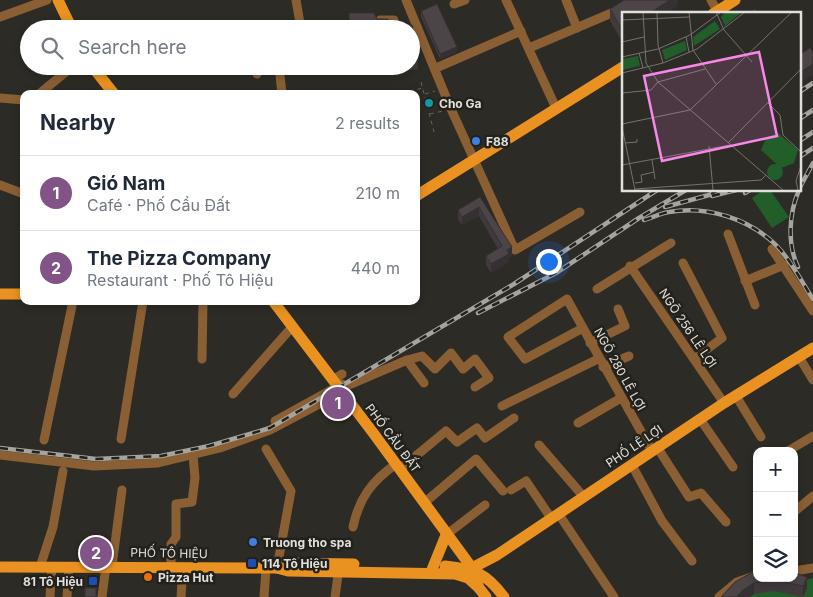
<!DOCTYPE html>
<meta charset="utf-8">
<style>
body{margin:0;font-family:Inter,sans-serif;background:#f2f2f3;color:#1f2937}
.controls{position:absolute;right:15px;bottom:15px;display:grid;overflow:hidden;border-radius:10px;box-shadow:0 2px 8px #0003}
.controls button{width:45px;height:45px;display:grid;place-items:center;padding:0;border:0;border-bottom:1px solid #e0e1e3;background:#fff;color:#1f2937;font:25px sans-serif}
.you{position:absolute;left:548px;top:261px;width:18px;height:18px;margin:-12px;border:4px solid #fff;border-radius:50%;background:#1a73e8;box-shadow:0 0 0 8px #1a73e833}
.badge{display:grid;place-items:center;width:32px;height:32px;border-radius:50%;background:#815387;color:#fff;font-size:16px;font-weight:700}
.pin{position:absolute;translate:-50% -50%;border:2px solid #fff;box-shadow:0 1px 5px #0006}
.list{margin:0;padding:0;list-style:none}
h2{display:flex;justify-content:space-between;align-items:center;height:65px;margin:0;padding:0 20px;font-size:21px}
h2 small{font-size:16px;font-weight:400;color:#747a83}
.list li{display:grid;grid-template-columns:32px 1fr auto;gap:15px;align-items:center;box-sizing:border-box;height:75px;padding:0 20px;border-top:1px solid #e0e1e3}
.list b{display:block;font-size:19px;white-space:nowrap}
.list p{margin:0;font-size:16px;white-space:nowrap;color:#747a83}
.list em{font-size:16px;font-style:normal;color:#747a83}
.icon{flex:none;width:28px;height:28px;fill:none;stroke:currentColor;stroke-width:2;stroke-linecap:round;stroke-linejoin:round}
.map{position:relative;flex:none;width:813px;height:597px;overflow:hidden}
.search{position:absolute;background:#fff;box-shadow:0 2px 8px #0003;left:20px;top:20px;width:400px;height:55px;display:flex;align-items:center;gap:12px;box-sizing:border-box;padding:0 18px;border-radius:28px;color:#747a83;font-size:19px}
.panel{position:absolute;background:#fff;box-shadow:0 2px 8px #0003;left:20px;top:90px;width:400px;height:215px;border-radius:10px}
.map>svg:first-child{display:block}
.park{fill:#215e29}
.lines{fill:none;stroke-linecap:round;stroke-linejoin:round}
.path{stroke:#65645e;stroke-width:1;stroke-dasharray:4 4;stroke-linecap:butt}
.minor{stroke:#8a5f33;stroke-width:9}
.major{stroke:#e99121;stroke-width:11}
.rail-casing{stroke:#a5a49f;stroke-width:4.5}
.rail{stroke:#23211b;stroke-width:2.5;stroke-dasharray:8;stroke-linecap:butt}
.path-bridge{stroke:#65645e;stroke-width:1;stroke-dasharray:4 4;stroke-linecap:butt}
.wall{fill:#413a3c}
.shaded-wall{fill:#353031}
.building{fill:#4c4446;stroke:#353031}
.culture-dot{fill:#0f9aa8;stroke:#23211b;stroke-width:2}
.shop-dot{fill:#3f7fe0;stroke:#23211b;stroke-width:2}
.transit-dot{fill:#1a4fb4;stroke:#23211b;stroke-width:2}
.food-dot{fill:#e8710a;stroke:#23211b;stroke-width:2}
.labels{text-anchor:middle;dominant-baseline:central;stroke-width:5;stroke-linejoin:round;paint-order:stroke}
.poi-label{font-size:12px;font-weight:bold;fill:#e1e0dc;stroke:#23211b;text-anchor:start}
.street-label{font-size:12px;fill:#e1e0dc;stroke:#23211b}
.inset-road{fill:none;stroke:#75736e;stroke-width:1}
.view{fill:#f987e9;fill-opacity:0.15;stroke:#f987e9;stroke-width:2.5}
.inset-edge{fill:none;stroke:#e1e0dc;stroke-width:2.5}
</style>
<div class="map">
<svg width="813" height="597" viewBox="0 0 813 597">
<rect width="100%" height="100%" fill="#2d2b25"/>
<g class="park">
<path d="M763,190H770L789,217L772,228L752,198Z"/>
<path d="M813,578V597H732L802,581Z"/>
</g>
<g class="lines">
<g class="path">
<path d="M421,82L434,132"/>
<path d="M402,94L422,88"/>
<path d="M425,94L435,91"/>
<path d="M430,114L443,111"/>
</g>
<g class="minor">
<path d="M296,0L301,29"/>
<path d="M406,0L451,109L515,250L580,212"/>
<path d="M506,0L556,108"/>
<path d="M566,0L577,28"/>
<path d="M711,0L719,14"/>
<path d="M454,4L465,0"/>
<path d="M0,17L47,0"/>
<path d="M380,20H394V29"/>
<path d="M411,48L422,40"/>
<path d="M529,48L614,12"/>
<path d="M257,66V74"/>
<path d="M279,66L282,94"/>
<path d="M436,68L521,31"/>
<path d="M39,94L73,66"/>
<path d="M0,98L24,100"/>
<path d="M0,185L24,194"/>
<path d="M728,234L755,305"/>
<path d="M772,249L813,311"/>
<path d="M683,263L722,338L694,359"/>
<path d="M630,266L724,403"/>
<path d="M745,281L784,265"/>
<path d="M597,289L671,243"/>
<path d="M583,328L525,359L508,337L567,299C595,350 623,400 652,451"/>
<path d="M590,343L625,326L618,309"/>
<path d="M799,357L813,380"/>
<path d="M202,359L203,301"/>
<path d="M407,360L424,383"/>
<path d="M603,367L629,356"/>
<path d="M333,380L342,374"/>
<path d="M233,394L292,327"/>
<path d="M736,396L761,437"/>
<path d="M502,406L598,359"/>
<path d="M700,419L733,467"/>
<path d="M275,421L342,384"/>
<path d="M578,423L621,398"/>
<path d="M121,439L143,301"/>
<path d="M44,440L73,301"/>
<path d="M539,445L583,496"/>
<path d="M657,447L689,497L701,493L726,522"/>
<path d="M266,449L291,491L277,568"/>
<path d="M788,451L813,436"/>
<path d="M0,455L94,466L158,463L220,448L270,430L342,392L344,387L407,360L422,356L435,369L451,353L463,369L475,359L489,378L475,387"/>
<path d="M632,465L662,521L692,561"/>
<path d="M400,469L446,431L457,442L477,428L485,438L514,418"/>
<path d="M511,490L526,481L551,518"/>
<path d="M424,503L476,459L503,491"/>
<path d="M794,512L813,496"/>
<path d="M558,513L614,597"/>
<path d="M353,527C359,498 372,481 396,464"/>
<path d="M446,535L485,505"/>
<path d="M112,566L122,490"/>
<path d="M40,567L53,527L63,471"/>
<path d="M171,567V544L176,537V504L192,502L195,478L193,455"/>
<path d="M794,571L813,568"/>
<path d="M50,597L52,567"/>
<path d="M67,597L69,567"/>
<path d="M102,597L106,566"/>
<path d="M181,597L183,567"/>
<path d="M264,597L266,569"/>
<path d="M335,597L339,568"/>
<path d="M719,597L737,582L757,575"/>
</g>
<g class="major">
<path d="M58,0L72,29"/>
<path d="M713,14L735,0"/>
<path d="M92,66L114,94"/>
<path d="M416,196L623,67"/>
<path d="M0,294H24"/>
<path d="M273,301L374,434L472,568L479,588L486,597"/>
<path d="M445,566C475,569 486,573 504,597"/>
<path d="M0,567L277,568L288,571L455,574L468,578L479,588"/>
<path d="M277,568L288,563L354,564"/>
<path d="M472,568L497,555L724,403L813,348"/>
<path d="M431,572L446,535"/>
</g>
<g class="rail-casing">
<g id="rail">
<path d="M799,92L813,83"/>
<path d="M799,119L813,110"/>
<path d="M799,141L813,132"/>
<path d="M799,157L813,148"/>
<path d="M799,189L813,163"/>
<path d="M745,193L750,190"/>
<path d="M712,196L736,190"/>
<path d="M665,207L709,195L719,190"/>
<path d="M644,220C652,218 661,213 669,212C707,205 749,219 776,245C791,260 801,281 813,299"/>
<path d="M798,267C787,244 789,213 799,190"/>
<path d="M478,313L556,273L639,218L686,190"/>
<path d="M0,448L96,459L161,456L209,446L270,428L514,284L657,190"/>
</g>
</g>
<use href="#rail" class="rail"/>
<path class="path-bridge" d="M342,381L347,387"/>
</g>
<g class="wall">
<path d="M678,0V6L623,14V40L622,41L610,21V9Z"/>
<path d="M421,11L457,52L440,59L421,17Z"/>
<path d="M349,13H374L377,19H388L389,26L394,28L400,24L412,25L413,38L411,39V29H349Z"/>
<path d="M417,48L418,69L391,73V66H411V49Z"/>
<path d="M480,197L512,256L509,258V262L491,273L486,265V256L498,249L479,216L462,225L458,219V210Z"/>
<path d="M794,578L807,588L803,597L774,591L754,594L749,597H721L735,582Z"/>
</g>
<g class="shaded-wall">
<path d="M670,0H678V6L666,14H648Z"/>
<path d="M457,47V52L440,59V54Z"/>
<path d="M813,64V75L799,84V73Z"/>
<path d="M479,207V216L462,225V217Z"/>
<path d="M512,247V256L509,258V262L491,273V264L507,250Z"/>
<path d="M807,577V588L803,597V586Z"/>
<path d="M754,583V594L749,597H736L743,590Z"/>
</g>
<g class="building">
<path d="M624,0H670L648,14H623V29L622,30L610,9Z"/>
<path d="M437,4L457,47L440,54L421,11Z"/>
<path d="M755,9L758,14H748V13Z"/>
<path d="M349,13H374L377,19H388L389,26L394,28L400,24L412,25L413,31L411,32V29H349Z"/>
<path d="M417,48L418,57H411V49Z"/>
<path d="M810,48L813,52V64L799,73V55Z"/>
<path d="M480,197L512,247L507,250L509,254L491,264L486,256L502,246L479,207L462,217L458,210Z"/>
<path d="M757,572V578H794V573L807,577L803,586L774,580L754,583L743,590L736,597H721L735,582L751,573Z"/>
<rect x="85" y="588" width="11" height="9"/>
</g>
<circle class="culture-dot" cx="429" cy="103" r="5"/>
<g class="shop-dot">
<circle cx="476" cy="141" r="5"/>
<circle cx="253" cy="542" r="5"/>
</g>
<g class="transit-dot">
<rect x="247" y="558" width="10" height="10" rx="2.5"/>
<rect x="88" y="576" width="10" height="10" rx="2.5"/>
</g>
<circle class="food-dot" cx="148" cy="577" r="5"/>
<g class="labels">
<g class="poi-label">
<text x="439" y="103">Cho Ga</text>
<text x="486" y="141">F88</text>
<text x="263" y="542">Truong tho spa</text>
<text x="262" y="563">114 Tô Hiệu</text>
<text x="158" y="577">Pizza Hut</text>
<text x="83" y="581" text-anchor="end">81 Tô Hiệu</text>
</g>
<g class="street-label">
<text transform="translate(688 328) rotate(56)">NGÕ 256 LÊ LỢI</text>
<text transform="translate(620 369) rotate(61)">NGÕ 280 LÊ LỢI</text>
<text transform="translate(393 438) rotate(53)">PHỐ CẦU ĐẤT</text>
<text transform="translate(634 446) rotate(-34)">PHỐ LÊ LỢI</text>
<text transform="translate(169 553) rotate(1)">PHỐ TÔ HIỆU</text>
</g>
</g>
<g transform="translate(622 12)">
<rect width="179" height="179" fill="#2d2b25"/>
<path d="M103,0H120L103,14L99,5ZM93,9L98,17L72,34L71,25ZM63,29L65,38L43,48L40,38ZM16,44L18,54L0,58V47ZM156,121L176,138L172,151L159,156L139,138L144,126ZM145 160a8 8 0 1 1 16 0a8 8 0 1 1-16 0Z" fill="#215e29"/>
<path class="inset-road" d="M21,0L24,51L36,70L161,178M35,0L36,33L41,51M67,0L71,38L94,72M94,0L102,18L130,50M0,8L67,5M64,25L67,40M0,30L22,25M17,41L21,56M0,45L36,37L68,23L99,0M0,61L41,51L75,37L123,0M0,81L29,78L36,70L83,57M146,91L158,103L161,123L179,140M68,98L170,0M0,112L68,98M0,115L13,178M3,131L15,130V127M106,131L179,57M87,134L91,178M30,148L33,167M0,153L108,133M13,171L20,170L19,163L32,160M13,177L139,168L144,163M176,178L174,169L179,154"/>
<path class="view" d="M137,40L155,124L40,149L22,64Z"/>
<rect width="179" height="179" class="inset-edge"/>
</g>
</svg>
<div class="controls">
<button>+</button>
<button>−</button>
<button><svg class="icon" aria-label="layers" viewBox="0 0 24 24"><path d="M12 4l9 5-9 5-9-5zM3 14l9 5 9-5"/></svg></button>
</div>
<div class="you"></div>
<div class="pin badge" style="left:338px;top:403px">1</div>
<div class="pin badge" style="left:96px;top:553px">2</div>
<div class="search"><svg class="icon" aria-label="search" viewBox="0 0 24 24"><circle cx="10" cy="10" r="6"/><path d="M15 15l6 6"/></svg>Search here</div>
<section class="panel">
<h2>Nearby<small>2 results</small></h2>
<ul class="list">
<li><span class="badge">1</span><div><b>Gió Nam</b><p>Café · Phố Cầu Đất</p></div><em>210 m</em></li>
<li><span class="badge">2</span><div><b>The Pizza Company</b><p>Restaurant · Phố Tô Hiệu</p></div><em>440 m</em></li>
</ul>
</section>
</div>
